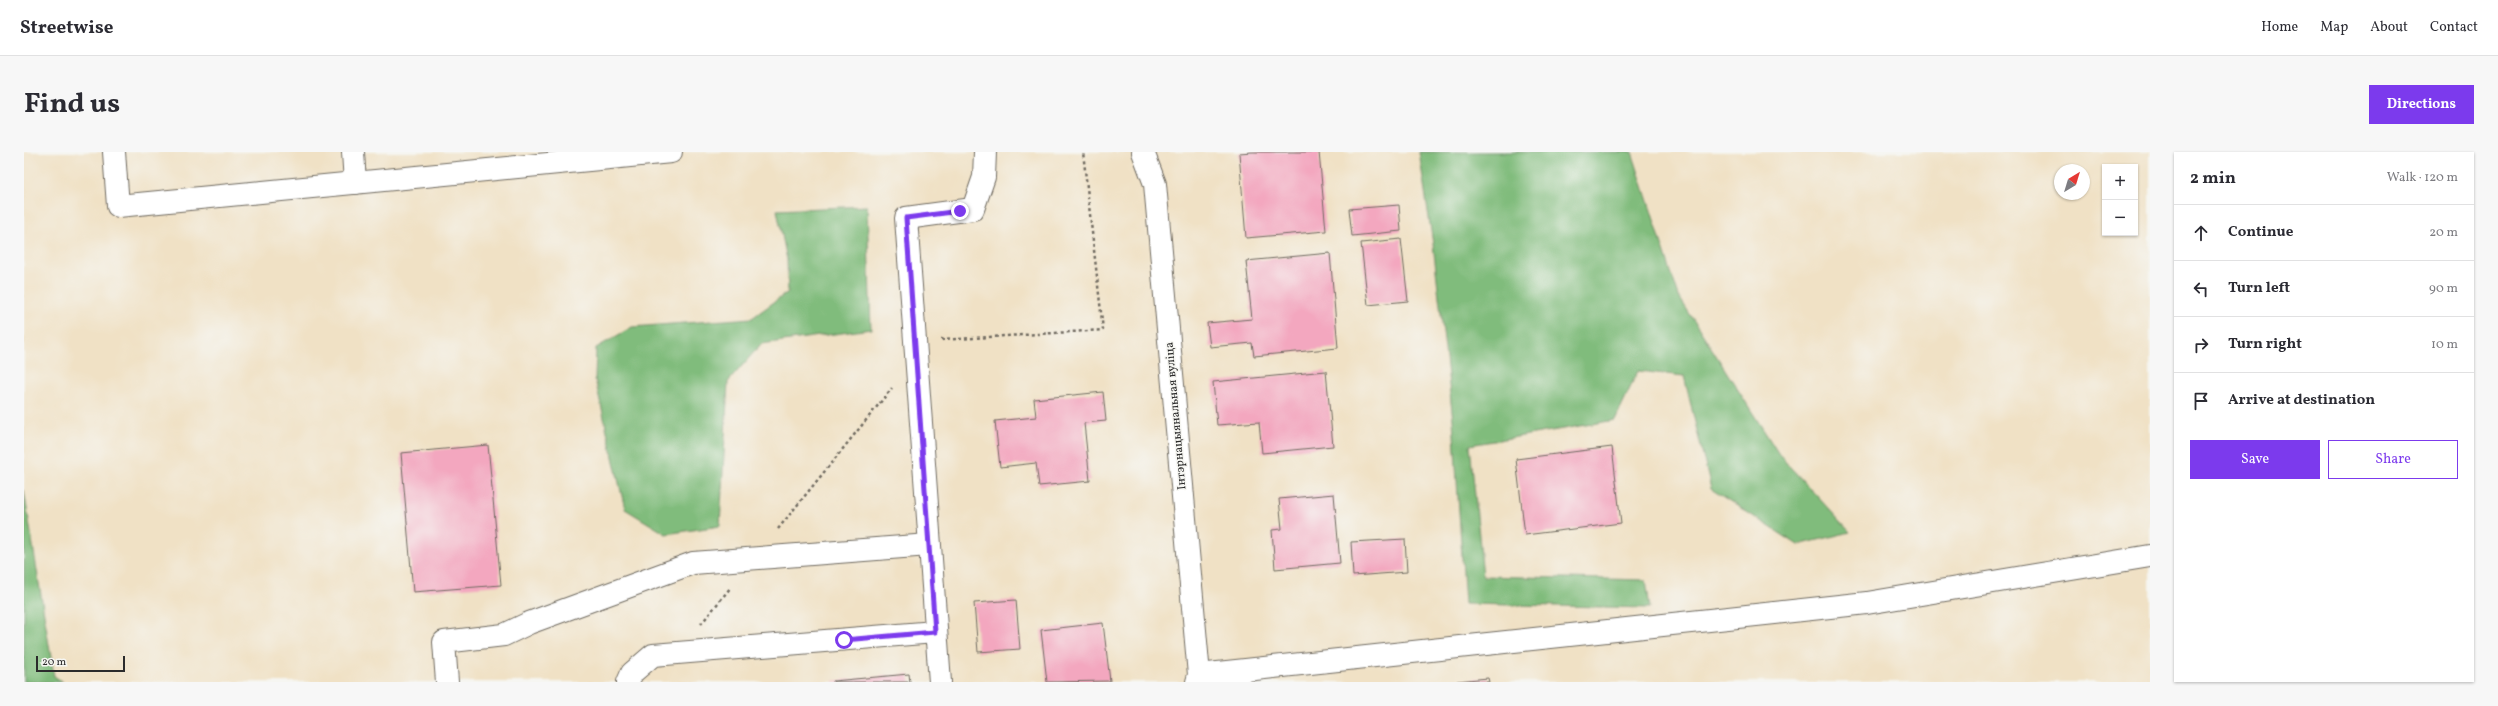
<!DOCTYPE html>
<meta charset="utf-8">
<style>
body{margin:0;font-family:Vollkorn,serif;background:#f7f7f7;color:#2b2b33}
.controls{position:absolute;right:12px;top:12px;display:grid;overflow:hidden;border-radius:0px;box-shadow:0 1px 3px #0004}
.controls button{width:36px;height:36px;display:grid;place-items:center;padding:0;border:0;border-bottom:1px solid #e1e1e2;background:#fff;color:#2b2b33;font:20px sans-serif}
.compass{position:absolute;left:2030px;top:12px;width:36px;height:36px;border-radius:50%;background:#fff;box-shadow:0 1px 3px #0004;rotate:38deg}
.scale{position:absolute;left:12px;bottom:10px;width:89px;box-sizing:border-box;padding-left:4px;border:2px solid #2b2b2b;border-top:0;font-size:11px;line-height:14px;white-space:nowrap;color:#2b2b2b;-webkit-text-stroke:3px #f6f6f2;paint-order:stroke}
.stop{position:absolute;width:12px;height:12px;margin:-9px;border:3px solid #7c3aed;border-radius:50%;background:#fff}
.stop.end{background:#7c3aed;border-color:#fff;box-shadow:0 1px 4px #0008}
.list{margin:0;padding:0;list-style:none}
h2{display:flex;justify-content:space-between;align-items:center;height:52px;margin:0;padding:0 16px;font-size:17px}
h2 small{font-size:13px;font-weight:400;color:#7c7c81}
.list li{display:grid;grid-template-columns:26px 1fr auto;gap:12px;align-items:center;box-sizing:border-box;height:56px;padding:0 16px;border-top:1px solid #e1e1e2}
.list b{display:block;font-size:15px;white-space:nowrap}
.list em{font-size:13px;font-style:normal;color:#7c7c81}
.actions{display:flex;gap:8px;padding:12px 16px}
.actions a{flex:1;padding:9px 0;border:1px solid #7c3aed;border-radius:0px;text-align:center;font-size:14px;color:#7c3aed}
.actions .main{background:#7c3aed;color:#fff}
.icon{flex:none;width:22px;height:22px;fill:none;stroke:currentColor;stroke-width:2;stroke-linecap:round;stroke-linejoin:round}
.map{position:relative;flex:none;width:2126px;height:530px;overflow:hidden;border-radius:0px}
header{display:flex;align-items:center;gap:24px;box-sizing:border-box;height:56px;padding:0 20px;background:#fff;border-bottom:1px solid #e1e1e2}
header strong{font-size:19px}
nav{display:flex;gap:22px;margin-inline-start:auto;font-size:14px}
.intro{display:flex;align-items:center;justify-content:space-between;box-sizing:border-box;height:96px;padding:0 24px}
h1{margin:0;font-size:28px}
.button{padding:10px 18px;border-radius:0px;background:#7c3aed;color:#fff;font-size:14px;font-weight:700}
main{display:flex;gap:24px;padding:0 24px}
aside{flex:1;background:#fff;border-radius:0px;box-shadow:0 1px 3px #0004}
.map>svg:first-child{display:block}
.forest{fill:#80bc7b;stroke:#567453}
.building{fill:#f3a7bf}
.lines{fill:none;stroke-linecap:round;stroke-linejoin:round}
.minor-casing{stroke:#706b61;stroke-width:24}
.path{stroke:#706b61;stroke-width:2.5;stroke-dasharray:3 3;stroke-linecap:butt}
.minor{stroke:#fff;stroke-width:22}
.route{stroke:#7c3aed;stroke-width:5}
.labels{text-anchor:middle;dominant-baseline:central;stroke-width:3;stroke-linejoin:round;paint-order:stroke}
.street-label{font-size:12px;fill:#2b2b2b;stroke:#f6f6f2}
</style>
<header>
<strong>Streetwise</strong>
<nav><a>Home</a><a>Map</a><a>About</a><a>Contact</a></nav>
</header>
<div class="intro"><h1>Find us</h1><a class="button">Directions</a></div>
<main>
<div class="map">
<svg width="2126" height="530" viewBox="0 0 2126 530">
<rect width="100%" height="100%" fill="#f6f6f2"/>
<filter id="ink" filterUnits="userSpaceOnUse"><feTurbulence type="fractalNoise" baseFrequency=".025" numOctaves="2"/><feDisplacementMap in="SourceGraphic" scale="8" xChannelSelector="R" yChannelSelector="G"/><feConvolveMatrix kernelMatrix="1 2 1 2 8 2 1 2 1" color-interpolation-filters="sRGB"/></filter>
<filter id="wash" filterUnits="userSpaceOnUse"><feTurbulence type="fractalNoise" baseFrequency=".012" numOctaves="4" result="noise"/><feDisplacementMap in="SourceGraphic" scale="16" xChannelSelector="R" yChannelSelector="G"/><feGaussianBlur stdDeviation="0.9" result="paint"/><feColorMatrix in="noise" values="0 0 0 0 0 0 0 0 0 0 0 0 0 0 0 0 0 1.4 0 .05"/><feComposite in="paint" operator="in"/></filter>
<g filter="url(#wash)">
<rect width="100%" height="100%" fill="#f0e1c5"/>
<g class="forest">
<path d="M1395,0H1608L1655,145L1756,304L1826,380L1774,393L1687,337L1660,224L1614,219L1591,268L1446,293L1459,424L1622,428L1626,456L1441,452L1429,268L1409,92Z"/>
<path d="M843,54L847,177L737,192L704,230L696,374L642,382L601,357L571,227L572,196L608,175L728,166L764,140L763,108L753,58Z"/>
<path d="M0,338L30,524L39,530H0Z"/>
</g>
<g id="blocks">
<g class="building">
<path d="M1228,0H1295L1302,79L1222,86L1215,1Z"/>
<path d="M1375,53L1377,79L1328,84L1325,57Z"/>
<path d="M1377,87L1384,149L1344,153L1337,91Z"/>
<path d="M1306,101L1314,196L1230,204L1228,191L1186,195L1183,171L1228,167L1222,109Z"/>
<path d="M1302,219L1309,294L1238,301L1235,270L1193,273L1189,230Z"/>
<path d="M1079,240L1082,269L1060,271L1066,329L1015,334L1012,311L976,315L971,269L1012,265L1010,247Z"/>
<path d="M464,293L477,433L389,440L377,301Z"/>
<path d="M1588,295L1597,371L1501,383L1492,307Z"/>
<path d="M1310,342L1316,411L1251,417L1248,378L1258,377L1255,347Z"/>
<path d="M1381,387L1383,420L1329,424L1327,390Z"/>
<path d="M992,448L996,497L954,500L950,451Z"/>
<path d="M1079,471L1086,529L1023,530L1017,478Z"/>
<path d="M885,522L886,530H809V529Z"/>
<path d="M1464,526L1465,530H1433V529Z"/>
</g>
</g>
</g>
<g filter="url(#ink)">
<use href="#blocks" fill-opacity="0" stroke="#706b61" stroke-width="1"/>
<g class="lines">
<g class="minor-casing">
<g id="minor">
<path d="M90,0L94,54L647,0"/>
<path d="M329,0L331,31"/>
<path d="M1119,0L1131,32L1175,523L1173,530"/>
<path d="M1175,523L1843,451L2126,404"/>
<path d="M423,530L420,490L480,483L505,471L669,411L905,393"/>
<path d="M604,530L608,521L629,503L911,480"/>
<path d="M916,530L882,66L949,57L960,25L961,0"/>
</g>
</g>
<g class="path">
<path d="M917,188L1079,178L1059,0"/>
<path d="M754,377L868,236"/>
<path d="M677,472L707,435"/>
</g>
<use href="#minor" class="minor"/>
</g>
</g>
<g class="lines" filter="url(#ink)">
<path class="route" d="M820,488L911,480L882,66L936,59"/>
</g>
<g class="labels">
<g class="street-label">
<text transform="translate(1152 264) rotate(-95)">Інтэрнацыянальная вуліца</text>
</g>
</g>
</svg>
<div class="controls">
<button>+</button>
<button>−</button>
</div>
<svg class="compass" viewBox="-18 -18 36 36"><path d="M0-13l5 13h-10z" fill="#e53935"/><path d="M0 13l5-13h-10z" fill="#7c7c81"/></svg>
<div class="scale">20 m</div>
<div class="stop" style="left:820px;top:488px"></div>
<div class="stop end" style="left:936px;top:59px"></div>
</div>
<aside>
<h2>2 min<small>Walk · 120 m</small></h2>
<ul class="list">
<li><svg class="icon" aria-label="ahead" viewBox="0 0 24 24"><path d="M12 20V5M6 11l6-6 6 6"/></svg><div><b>Continue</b></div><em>20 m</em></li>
<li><svg class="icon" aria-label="left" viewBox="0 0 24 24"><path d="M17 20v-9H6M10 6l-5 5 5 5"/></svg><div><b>Turn left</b></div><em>90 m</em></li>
<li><svg class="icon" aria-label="right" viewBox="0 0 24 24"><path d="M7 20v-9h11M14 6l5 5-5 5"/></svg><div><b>Turn right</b></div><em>10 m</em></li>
<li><svg class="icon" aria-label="arrive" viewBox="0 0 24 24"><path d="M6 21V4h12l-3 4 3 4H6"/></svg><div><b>Arrive at destination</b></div></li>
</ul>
<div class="actions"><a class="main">Save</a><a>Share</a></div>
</aside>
</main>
